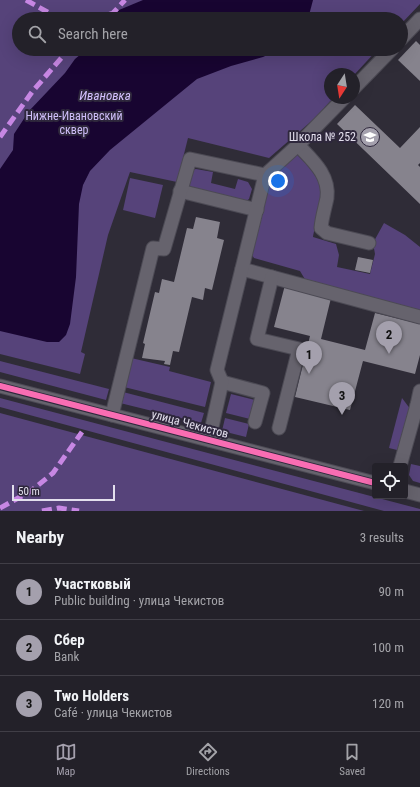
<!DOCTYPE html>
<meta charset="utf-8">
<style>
body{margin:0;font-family:"Roboto Condensed",sans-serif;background:#2b2931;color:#f1f3f6}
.controls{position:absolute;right:12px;bottom:12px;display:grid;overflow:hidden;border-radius:4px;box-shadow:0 4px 16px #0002}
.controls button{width:36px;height:36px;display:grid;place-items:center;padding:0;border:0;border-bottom:1px solid #403e46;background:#232129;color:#f1f3f6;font:20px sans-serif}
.compass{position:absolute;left:324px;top:68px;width:36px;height:36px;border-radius:50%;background:#232129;box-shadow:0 4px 16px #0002;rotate:192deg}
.scale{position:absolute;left:12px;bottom:10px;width:103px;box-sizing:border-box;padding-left:4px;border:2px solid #e3dfed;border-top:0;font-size:11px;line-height:14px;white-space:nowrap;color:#e3dfed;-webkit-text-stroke:3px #2e273c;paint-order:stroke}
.you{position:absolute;left:278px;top:181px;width:14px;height:14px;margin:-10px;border:3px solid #fff;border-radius:50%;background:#1a73e8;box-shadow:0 0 0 6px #1a73e833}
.badge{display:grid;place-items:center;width:26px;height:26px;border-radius:50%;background:#a4a0ad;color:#111;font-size:13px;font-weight:700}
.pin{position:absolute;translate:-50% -33px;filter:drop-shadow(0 1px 2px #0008)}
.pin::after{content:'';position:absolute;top:21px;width:14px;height:12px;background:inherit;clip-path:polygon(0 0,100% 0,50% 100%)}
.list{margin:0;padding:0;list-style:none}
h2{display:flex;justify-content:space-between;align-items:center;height:52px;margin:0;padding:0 16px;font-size:17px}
h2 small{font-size:13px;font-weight:400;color:#a3a3a8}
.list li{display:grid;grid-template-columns:26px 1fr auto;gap:12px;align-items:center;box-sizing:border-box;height:56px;padding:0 16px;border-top:1px solid #403e46}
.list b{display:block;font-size:15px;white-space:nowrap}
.list p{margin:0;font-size:13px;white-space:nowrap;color:#a3a3a8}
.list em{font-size:13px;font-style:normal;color:#a3a3a8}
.icon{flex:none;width:22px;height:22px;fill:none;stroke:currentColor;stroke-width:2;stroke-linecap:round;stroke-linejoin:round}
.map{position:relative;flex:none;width:420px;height:511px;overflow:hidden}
.search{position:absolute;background:#232129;box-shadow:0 4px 16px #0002;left:12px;right:12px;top:12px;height:44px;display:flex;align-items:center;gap:10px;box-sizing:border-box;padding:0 14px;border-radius:22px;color:#a3a3a8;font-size:15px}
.sheet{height:220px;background:#232129}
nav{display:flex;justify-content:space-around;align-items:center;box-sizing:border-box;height:56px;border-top:1px solid #403e46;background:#232129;font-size:11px;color:#a3a3a8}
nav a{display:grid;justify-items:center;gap:2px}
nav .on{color:#a4a0ad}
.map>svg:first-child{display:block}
.green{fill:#56437a}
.water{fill:#180531}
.building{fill:#86838d}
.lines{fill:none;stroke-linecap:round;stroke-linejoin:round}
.minor-casing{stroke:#4c4a54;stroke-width:15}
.minor{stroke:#66636d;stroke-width:13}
.quiet{stroke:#c787e3;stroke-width:5;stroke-dasharray:10 5;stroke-linecap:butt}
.cycleway-casing{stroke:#2e273c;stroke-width:8}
.cycleway{stroke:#f96db3;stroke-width:6}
.labels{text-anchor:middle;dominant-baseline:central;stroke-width:4;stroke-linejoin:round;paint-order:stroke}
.park-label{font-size:12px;fill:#cebdf8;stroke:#2e273c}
.poi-label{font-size:12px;fill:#e3dfed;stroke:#2e273c;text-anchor:end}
.street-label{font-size:12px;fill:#e3dfed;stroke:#2e273c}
.water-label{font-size:13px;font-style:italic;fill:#d3c1fd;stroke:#2e273c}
</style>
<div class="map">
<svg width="420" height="511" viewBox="0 0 420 511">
<rect width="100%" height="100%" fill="#2f2c37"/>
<g class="green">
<path d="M0,0H420V4L401,24V19H19V49H378L354,75L330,74V98H333L315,118L269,158L188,138L177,182L130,172L108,235L81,352L85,354L80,374L0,354Z"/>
<path d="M294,152C304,161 316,174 321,187C324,198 315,226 313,237L336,244L339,255L337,267L370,274L375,254L373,243L384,223L405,235L420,247V313L306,281L300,271L254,258L252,255L271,174Z"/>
<path d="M196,169L213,172L211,183L235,189L238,179L248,182L252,189L249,199L245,202L191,187L188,183L192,170Z"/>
<path d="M130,178L163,185L155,218L123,210Z"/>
<path d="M131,358L170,367L169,371L211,382L205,407L124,387Z"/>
<path d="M0,361L109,389L106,400L0,372Z"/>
<path d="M123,392L204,413L201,423L120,403Z"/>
<path d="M231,394L255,400L250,419L226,413Z"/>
<path d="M0,398L420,509V511H384L0,407Z"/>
<path d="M402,398L411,410L401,451L389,448Z"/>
<path d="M0,413L364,511H0Z"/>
<path d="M225,418L249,424L246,437L222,431Z"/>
<path d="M411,464L420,466V483L413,481L409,475Z"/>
</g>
<g class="water">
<path d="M143,0H313L308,19H107L119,10Z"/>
<path d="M87,49H280L263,57L231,66L197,79L110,150L90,171L83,185L79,204L76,277L70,324L66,335L59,342H47L0,331V169L13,150L14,134L29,111L65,73L75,59Z"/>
</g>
<g class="building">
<path d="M416,41L420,45V81L398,60Z"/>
<path d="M355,105L400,148L420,127V163L418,165L420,167V204L337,124Z"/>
<path d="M196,217L220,222L217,238L224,240L212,290L205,288L203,300L192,297L179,352L173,351L170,365L164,364L165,361L142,358L145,344L143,343L155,292L159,293L162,279L174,282L187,228L193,229Z"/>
<path d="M358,257L373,260L370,273L355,270Z"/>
<path d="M285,285L331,298L321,339L365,350L375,313L420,324V355L415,374L363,361L350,410L295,397L310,336L274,327Z"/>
</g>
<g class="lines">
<g class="minor-casing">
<g id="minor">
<path d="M401,39L420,19"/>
<path d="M354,88L392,49"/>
<path d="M298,145C312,160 330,175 327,198C325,208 322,217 321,228L327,233L369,243"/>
<path d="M180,191L257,210"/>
<path d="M242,269L420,317"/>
<path d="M272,277L257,339L299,349L279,428"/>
<path d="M222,382L263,393L255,422"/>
<path d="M0,386L375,483"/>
<path d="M417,405L420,391"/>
<path d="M112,415L153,248L164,249L190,159L265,175"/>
<path d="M209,440L222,382L217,370L265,175L298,145L344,98"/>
<path d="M400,466L417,405L420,403"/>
<path d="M405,491L420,495"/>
</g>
</g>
<use href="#minor" class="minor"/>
<g class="quiet">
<path d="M26,0L51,14"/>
<path d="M95,19L113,13L125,0"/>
<path d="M0,137L32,92L69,49"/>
<path d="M0,508L31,491L53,473L82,432"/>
<path d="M42,511L59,508L79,511"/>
</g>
<g class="cycleway-casing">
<path id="cycleway" d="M0,386L375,483"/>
</g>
<use href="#cycleway" class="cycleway"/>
</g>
<defs>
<g id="school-disc" transform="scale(1)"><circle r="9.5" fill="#a4a0ad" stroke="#2e273c"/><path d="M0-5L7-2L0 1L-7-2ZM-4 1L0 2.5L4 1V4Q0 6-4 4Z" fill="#fff"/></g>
</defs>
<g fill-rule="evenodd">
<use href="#school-disc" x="370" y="137"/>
</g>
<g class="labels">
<g class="park-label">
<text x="74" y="116">Нижне-Ивановский<tspan x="74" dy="14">сквер</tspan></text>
</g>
<g class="poi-label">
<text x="356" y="137">Школа № 252</text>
</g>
<g class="street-label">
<text transform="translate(190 424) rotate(15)">улица Чекистов</text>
</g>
<g class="water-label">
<text x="105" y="95">Ивановка</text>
</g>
</g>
</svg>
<div class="controls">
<button><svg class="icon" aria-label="locate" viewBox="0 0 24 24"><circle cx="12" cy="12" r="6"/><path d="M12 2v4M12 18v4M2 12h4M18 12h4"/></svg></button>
</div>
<svg class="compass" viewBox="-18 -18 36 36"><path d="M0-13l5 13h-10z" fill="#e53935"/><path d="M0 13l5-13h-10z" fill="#a3a3a8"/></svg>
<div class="scale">50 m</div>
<div class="you"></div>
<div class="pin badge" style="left:309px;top:374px">1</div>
<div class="pin badge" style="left:389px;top:354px">2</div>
<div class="pin badge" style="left:342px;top:415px">3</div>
<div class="search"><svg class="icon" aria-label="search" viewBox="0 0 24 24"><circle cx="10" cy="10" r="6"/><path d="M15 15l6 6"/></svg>Search here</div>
</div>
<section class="sheet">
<h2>Nearby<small>3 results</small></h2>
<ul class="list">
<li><span class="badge">1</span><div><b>Участковый</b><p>Public building · улица Чекистов</p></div><em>90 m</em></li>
<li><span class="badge">2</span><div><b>Сбер</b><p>Bank</p></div><em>100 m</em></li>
<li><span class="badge">3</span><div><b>Two Holders</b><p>Café · улица Чекистов</p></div><em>120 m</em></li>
</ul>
</section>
<nav>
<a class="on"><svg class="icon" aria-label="map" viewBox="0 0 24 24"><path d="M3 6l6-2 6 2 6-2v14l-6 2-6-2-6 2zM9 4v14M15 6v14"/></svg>Map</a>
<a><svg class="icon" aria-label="directions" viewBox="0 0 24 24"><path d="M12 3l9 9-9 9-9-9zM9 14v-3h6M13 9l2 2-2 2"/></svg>Directions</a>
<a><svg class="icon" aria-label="saved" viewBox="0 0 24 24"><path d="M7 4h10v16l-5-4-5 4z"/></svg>Saved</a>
</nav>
